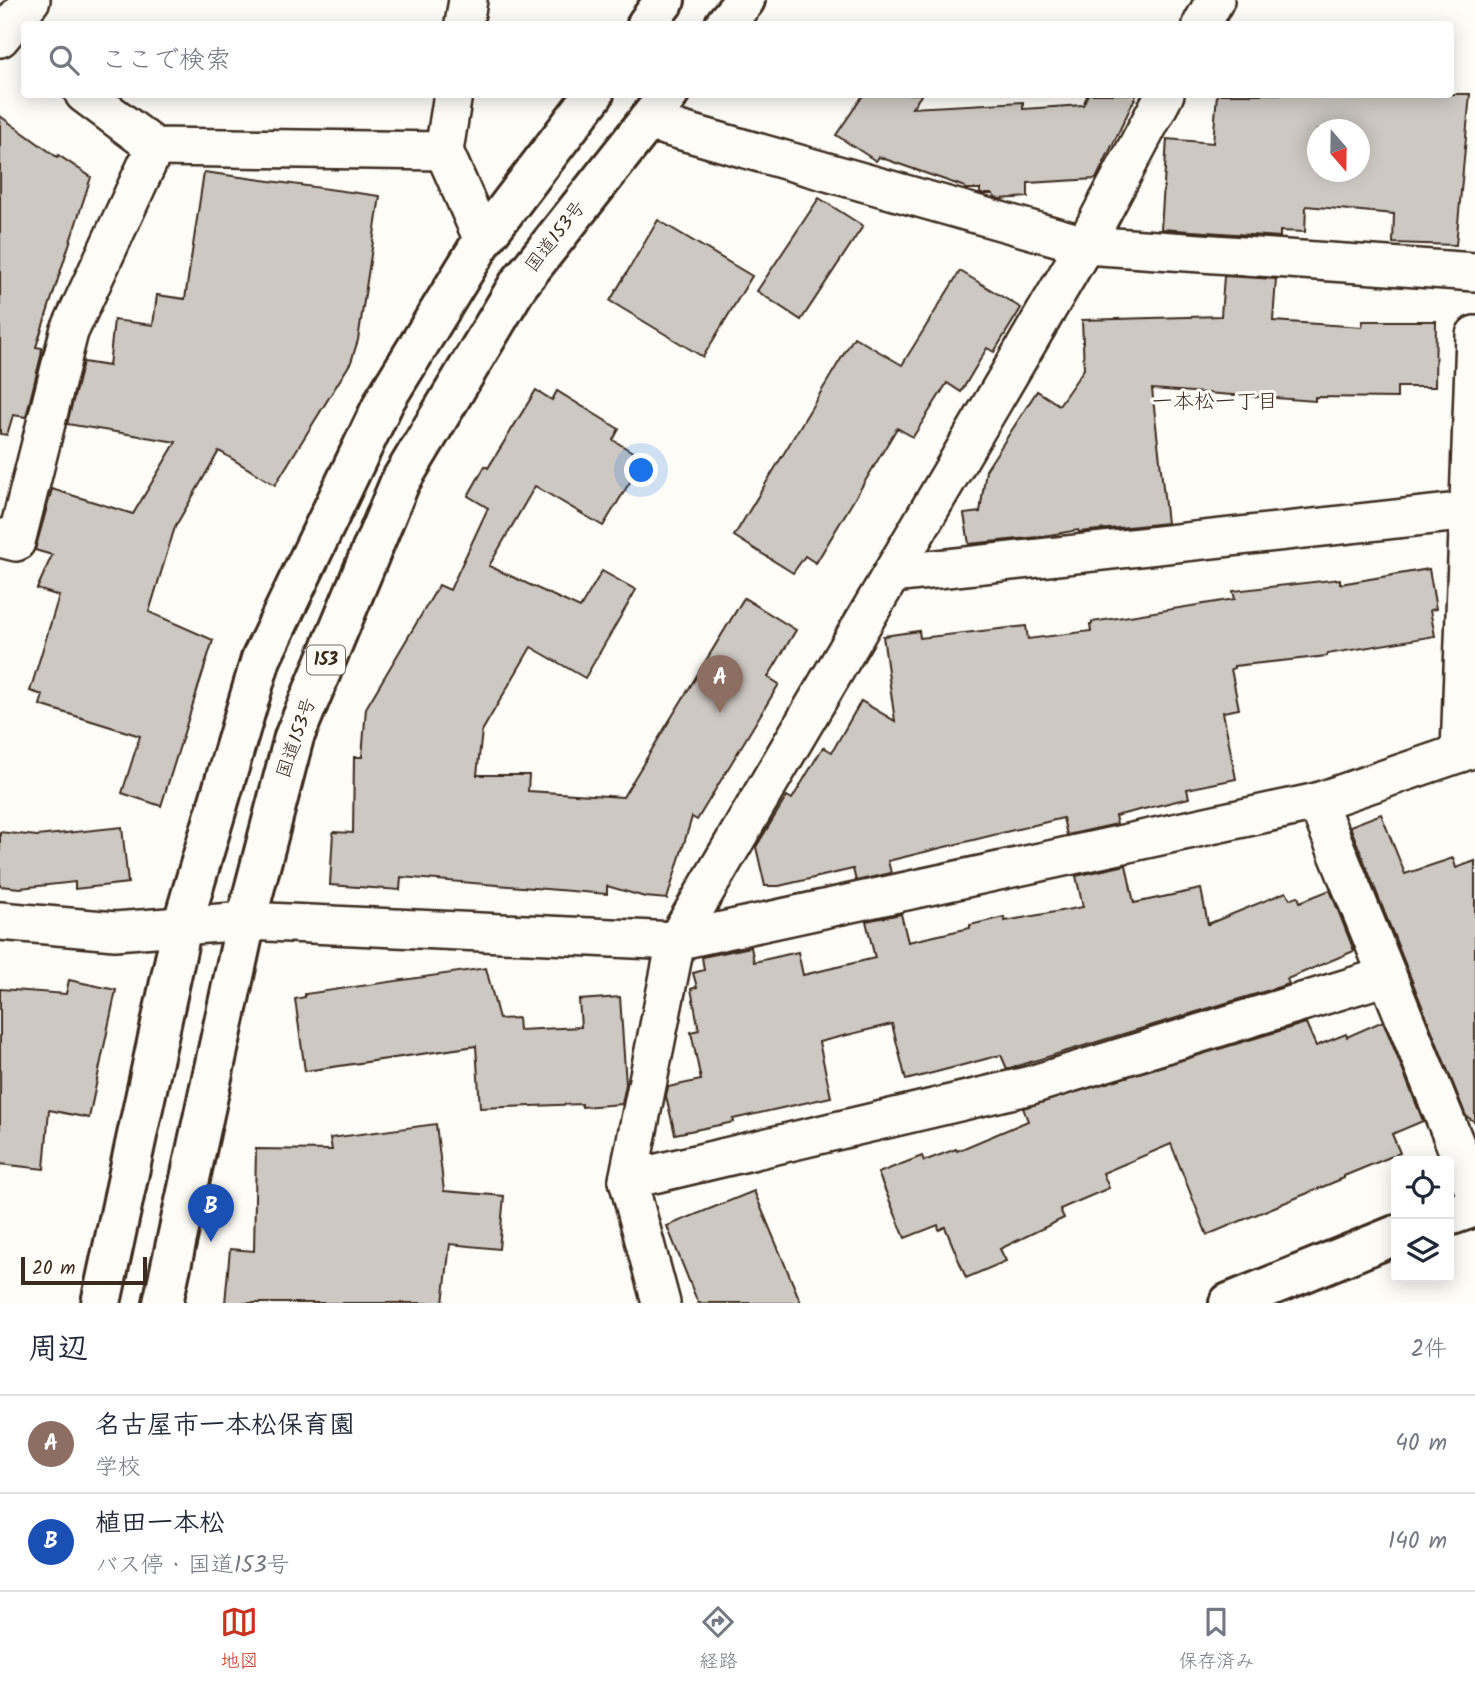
<!DOCTYPE html>
<html lang="ja">
<meta charset="utf-8">
<style>
body{margin:0;font-family:Kalam,"Klee One",sans-serif;background:#f2f2f3;color:#1f2937}
.controls{position:absolute;right:21px;bottom:21px;display:grid;overflow:hidden;border-radius:7px;box-shadow:0 4px 18px #0003}
.controls button{width:63px;height:63px;display:grid;place-items:center;padding:0;border:0;border-bottom:2px solid #e0e1e3;background:#fff;color:#1f2937;font:35px sans-serif}
.compass{position:absolute;left:1307px;top:119px;width:63px;height:63px;border-radius:50%;background:#fff;box-shadow:0 4px 18px #0003;rotate:160deg}
.scale{position:absolute;left:21px;bottom:18px;width:126px;box-sizing:border-box;padding-left:7px;border:4px solid #3b2a1e;border-top:0;font-size:19px;line-height:24px;white-space:nowrap;color:#3b2a1e;-webkit-text-stroke:5px #fdfcf7;paint-order:stroke}
.you{position:absolute;left:642px;top:471px;width:24px;height:24px;margin:-18px;border:5px solid #fff;border-radius:50%;background:#1a73e8;box-shadow:0 0 0 10px #1a73e833}
.badge{display:grid;place-items:center;width:46px;height:46px;border-radius:50%;background:#c8321e;color:#fff;font-size:23px;font-weight:700}
.pin{position:absolute;translate:-50% -58px;filter:drop-shadow(0 2px 4px #0008)}
.pin::after{content:'';position:absolute;top:37px;width:24px;height:21px;background:inherit;clip-path:polygon(0 0,100% 0,50% 100%)}
.list{margin:0;padding:0;list-style:none}
h2{display:flex;justify-content:space-between;align-items:center;height:91px;margin:0;padding:0 28px;font-size:30px}
h2 small{font-size:23px;font-weight:400;color:#747a83}
.list li{display:grid;grid-template-columns:46px 1fr auto;gap:21px;align-items:center;box-sizing:border-box;height:98px;padding:0 28px;border-top:2px solid #e0e1e3}
.list b{display:block;font-size:26px;white-space:nowrap}
.list p{margin:0;font-size:23px;white-space:nowrap;color:#747a83}
.list em{font-size:23px;font-style:normal;color:#747a83}
.icon{flex:none;width:38px;height:38px;fill:none;stroke:currentColor;stroke-width:2;stroke-linecap:round;stroke-linejoin:round}
.map{position:relative;flex:none;width:1475px;height:1303px;overflow:hidden}
.search{position:absolute;background:#fff;box-shadow:0 4px 18px #0003;left:21px;right:21px;top:21px;height:77px;display:flex;align-items:center;gap:18px;box-sizing:border-box;padding:0 24px;border-radius:7px;color:#747a83;font-size:26px}
.sheet{height:287px;background:#fff}
nav{display:flex;justify-content:space-around;align-items:center;box-sizing:border-box;height:98px;border-top:2px solid #e0e1e3;background:#fff;font-size:19px;color:#747a83}
nav a{display:grid;justify-items:center;gap:4px}
nav .on{color:#c8321e}
.map>svg:first-child{display:block}
.building{fill:#cdc8c2;stroke:#3b2a1e;stroke-width:2;fill-rule:evenodd}
.lines{fill:none;stroke-linecap:round;stroke-linejoin:round}
.street-casing{stroke:#3b2a1e;stroke-width:42}
.secondary-casing{stroke:#3b2a1e;stroke-width:44}
.highway-casing{stroke:#3b2a1e;stroke-width:44}
.street{stroke:#fdfcf7;stroke-width:37}
.secondary{stroke:#fdfcf7;stroke-width:38}
.highway{stroke:#fdfcf7;stroke-width:38}
.labels{text-anchor:middle;dominant-baseline:central;stroke-width:6;stroke-linejoin:round;paint-order:stroke}
.shield{fill:#fdfcf7;stroke:#75695f;stroke-width:2}
.shield-label{font-size:18px;font-weight:bold;fill:#3b2a1e}
.street-label{font-size:19px;fill:#3b2a1e;stroke:#fdfcf7}
.neighbourhood-label{font-size:21px;fill:#3b2a1e;stroke:#fdfcf7}
</style>
<div class="map">
<svg width="1475" height="1303" viewBox="0 0 1475 1303">
<rect width="100%" height="100%" fill="#fdfcf7"/>
<filter id="ink" filterUnits="userSpaceOnUse"><feTurbulence type="fractalNoise" baseFrequency=".0143" numOctaves="2"/><feDisplacementMap in="SourceGraphic" scale="14" xChannelSelector="R" yChannelSelector="G"/><feConvolveMatrix kernelMatrix="1 2 1 2 8 2 1 2 1" color-interpolation-filters="sRGB"/></filter>
<g filter="url(#ink)">
<g class="building">
<path d="M864,94H922L912,108L1023,102V109L1083,105L1088,94H1137L1096,179L1028,183V197L999,199L994,197L993,194H980V189H965V187L879,157L876,161L836,135Z"/>
<path d="M1217,94H1470L1456,245L1393,243L1394,214L1306,206L1305,232L1280,231V237L1161,229L1167,139L1213,143ZM1318,130H1360V172H1318Z"/>
<path d="M0,116L57,157L58,155L91,177L36,347L42,348L41,356L26,417L13,415L7,435L0,434Z"/>
<path d="M204,172L380,196L358,340L351,362L275,485L219,451L175,527L149,612L213,640L161,806L122,793L140,736L40,705L43,695L30,691L59,596L37,589L52,555L35,550L52,489L133,514L176,442L67,424L83,362L109,366L114,320L153,325L157,295L185,299Z"/>
<path d="M819,198L863,226L801,320L757,291Z"/>
<path d="M658,220L752,276L703,357L610,301Z"/>
<path d="M960,271L1021,308L994,352L987,348L961,392L947,383L913,437L897,428L816,563L805,556L793,573L734,536L854,337L902,365Z"/>
<path d="M1224,276L1276,279L1273,321L1362,327L1363,321H1436L1435,387H1397V398L1315,397V401L1152,389L1167,523L1079,532L1078,530L1038,537L969,544L964,514L980,512L986,470L1037,391L1059,405L1084,369L1082,320L1221,316Z"/>
<path d="M536,390L552,400L557,391L619,429L613,440L644,459L603,526L535,486L489,566L580,608L602,571L636,590L585,678L531,647L482,731L477,775H529L528,791L623,797L744,598L796,630L768,677L779,684L697,820L692,817L667,899L645,897L607,886V894L401,877L400,890L330,885L333,832L353,833L354,757H362L366,708L439,585L450,590L488,508L468,496L485,466L488,468Z"/>
<path d="M1429,569L1436,609L1430,610L1435,636L1327,654V656L1234,666V668L1231,669L1239,709L1223,712L1236,779L1187,789L1189,798L1115,816L1117,824L1067,835L1063,818L888,861L891,873L856,881L853,869L779,886H765L756,847L787,796L792,799L823,747L832,752L861,701L895,721L883,636L919,631L920,638L1026,626L1028,639L1091,631L1090,624H1092V622L1235,599L1233,591L1340,579V584Z"/>
<path d="M1381,814L1405,874L1453,858L1456,868L1475,861V1122L1466,1116L1350,826Z"/>
<path d="M122,827L128,883L75,889V882L20,888L0,886V832L37,836Z"/>
<path d="M1126,865L1134,903L1201,889L1208,924L1286,892L1290,899L1298,896L1300,902L1330,890L1354,951L1287,979L1289,984L1007,1069L1001,1055L906,1080L892,1024L819,1042L831,1097L733,1119L734,1122L675,1134L666,1096L668,1087L701,1080L691,1032L699,1030L691,989L697,987L693,973L704,970L702,957L751,947L754,962L798,952L803,975L875,958L866,921L901,914L908,942L970,928V925L1004,917L1005,921L1083,907L1076,876Z"/>
<path d="M486,968L499,1019L518,1018L519,1030L581,1027L579,1000L620,997L626,1084L622,1104L582,1107V1104L480,1108L476,1046L305,1071L295,999L305,997V994Z"/>
<path d="M69,980L116,990L89,1118L49,1110L44,1169L0,1164V989L66,994Z"/>
<path d="M1383,1021L1423,1121L1392,1134L1400,1153L1344,1176V1178L1207,1235L1171,1144L1103,1173L1109,1188L1060,1209L1064,1218L1000,1249L1006,1261L966,1278L945,1227L939,1230L938,1225L905,1238L878,1173L922,1156L924,1161L956,1149L957,1151L1028,1121L1023,1108L1306,1023L1316,1046L1346,1034L1347,1037Z"/>
<path d="M436,1124L444,1191L504,1196L499,1249L450,1244L443,1303H225L230,1249L254,1251L256,1149L332,1150L330,1138Z"/>
<path d="M754,1191L801,1303H698L667,1226Z"/>
</g>
<g class="lines">
<g class="street-casing">
<g id="street">
<path d="M464,24L468,0"/>
<path d="M1202,24L1215,0"/>
<path d="M0,38L31,0"/>
<path d="M84,94L155,147L444,151"/>
<path d="M453,94L444,151L483,240"/>
<path d="M647,121L1085,245L1475,272"/>
<path d="M0,538L16,542L69,332L155,147"/>
<path d="M892,574L1469,511"/>
<path d="M1460,753L1475,335"/>
<path d="M1317,802L1475,1193"/>
<path d="M0,921L115,931L246,921L676,941L1317,802L1475,748"/>
<path d="M628,1180L676,941L1085,245L1165,94"/>
<path d="M661,1303L628,1180L1031,1085L1387,976"/>
</g>
</g>
<g class="secondary-casing">
<g id="secondary">
<path d="M1449,1216L1475,1207"/>
<path d="M1229,1303L1396,1235"/>
</g>
</g>
<g class="highway-casing">
<g id="highway">
<path d="M647,24L665,0"/>
<path d="M725,24L745,0"/>
<path d="M101,1303L182,926L261,659L385,400L483,240L594,94"/>
<path d="M163,1303L246,921L294,737L400,482L518,285L669,94"/>
</g>
</g>
<use href="#street" class="street"/>
<use href="#secondary" class="secondary"/>
<use href="#highway" class="highway"/>
</g>
</g>
<g class="labels">
<rect class="shield" x="307" y="645.5" width="38" height="29" rx="5"/>
<g class="shield-label">
<text x="326" y="660">153</text>
</g>
<g class="street-label">
<text transform="translate(556 237) rotate(-52)">国道153号</text>
<text transform="translate(297 738) rotate(-71)">国道153号</text>
</g>
<g class="neighbourhood-label">
<text x="1215" y="402">一本松一丁目</text>
</g>
</g>
</svg>
<div class="controls">
<button><svg class="icon" aria-label="locate" viewBox="0 0 24 24"><circle cx="12" cy="12" r="6"/><path d="M12 2v4M12 18v4M2 12h4M18 12h4"/></svg></button>
<button><svg class="icon" aria-label="layers" viewBox="0 0 24 24"><path d="M12 4l9 5-9 5-9-5zM3 14l9 5 9-5"/></svg></button>
</div>
<svg class="compass" viewBox="-18 -18 36 36"><path d="M0-13l5 13h-10z" fill="#e53935"/><path d="M0 13l5-13h-10z" fill="#747a83"/></svg>
<div class="scale">20 m</div>
<div class="you"></div>
<div class="pin badge" style="left:720px;top:713px;background:#8d6e63">A</div>
<div class="pin badge" style="left:211px;top:1242px;background:#1a4fb4">B</div>
<div class="search"><svg class="icon" aria-label="search" viewBox="0 0 24 24"><circle cx="10" cy="10" r="6"/><path d="M15 15l6 6"/></svg>ここで検索</div>
</div>
<section class="sheet">
<h2>周辺<small>2件</small></h2>
<ul class="list">
<li><span class="badge" style="background:#8d6e63">A</span><div><b>名古屋市一本松保育園</b><p>学校</p></div><em>40 m</em></li>
<li><span class="badge" style="background:#1a4fb4">B</span><div><b>植田一本松</b><p>バス停 · 国道153号</p></div><em>140 m</em></li>
</ul>
</section>
<nav>
<a class="on"><svg class="icon" aria-label="map" viewBox="0 0 24 24"><path d="M3 6l6-2 6 2 6-2v14l-6 2-6-2-6 2zM9 4v14M15 6v14"/></svg>地図</a>
<a><svg class="icon" aria-label="directions" viewBox="0 0 24 24"><path d="M12 3l9 9-9 9-9-9zM9 14v-3h6M13 9l2 2-2 2"/></svg>経路</a>
<a><svg class="icon" aria-label="saved" viewBox="0 0 24 24"><path d="M7 4h10v16l-5-4-5 4z"/></svg>保存済み</a>
</nav>
